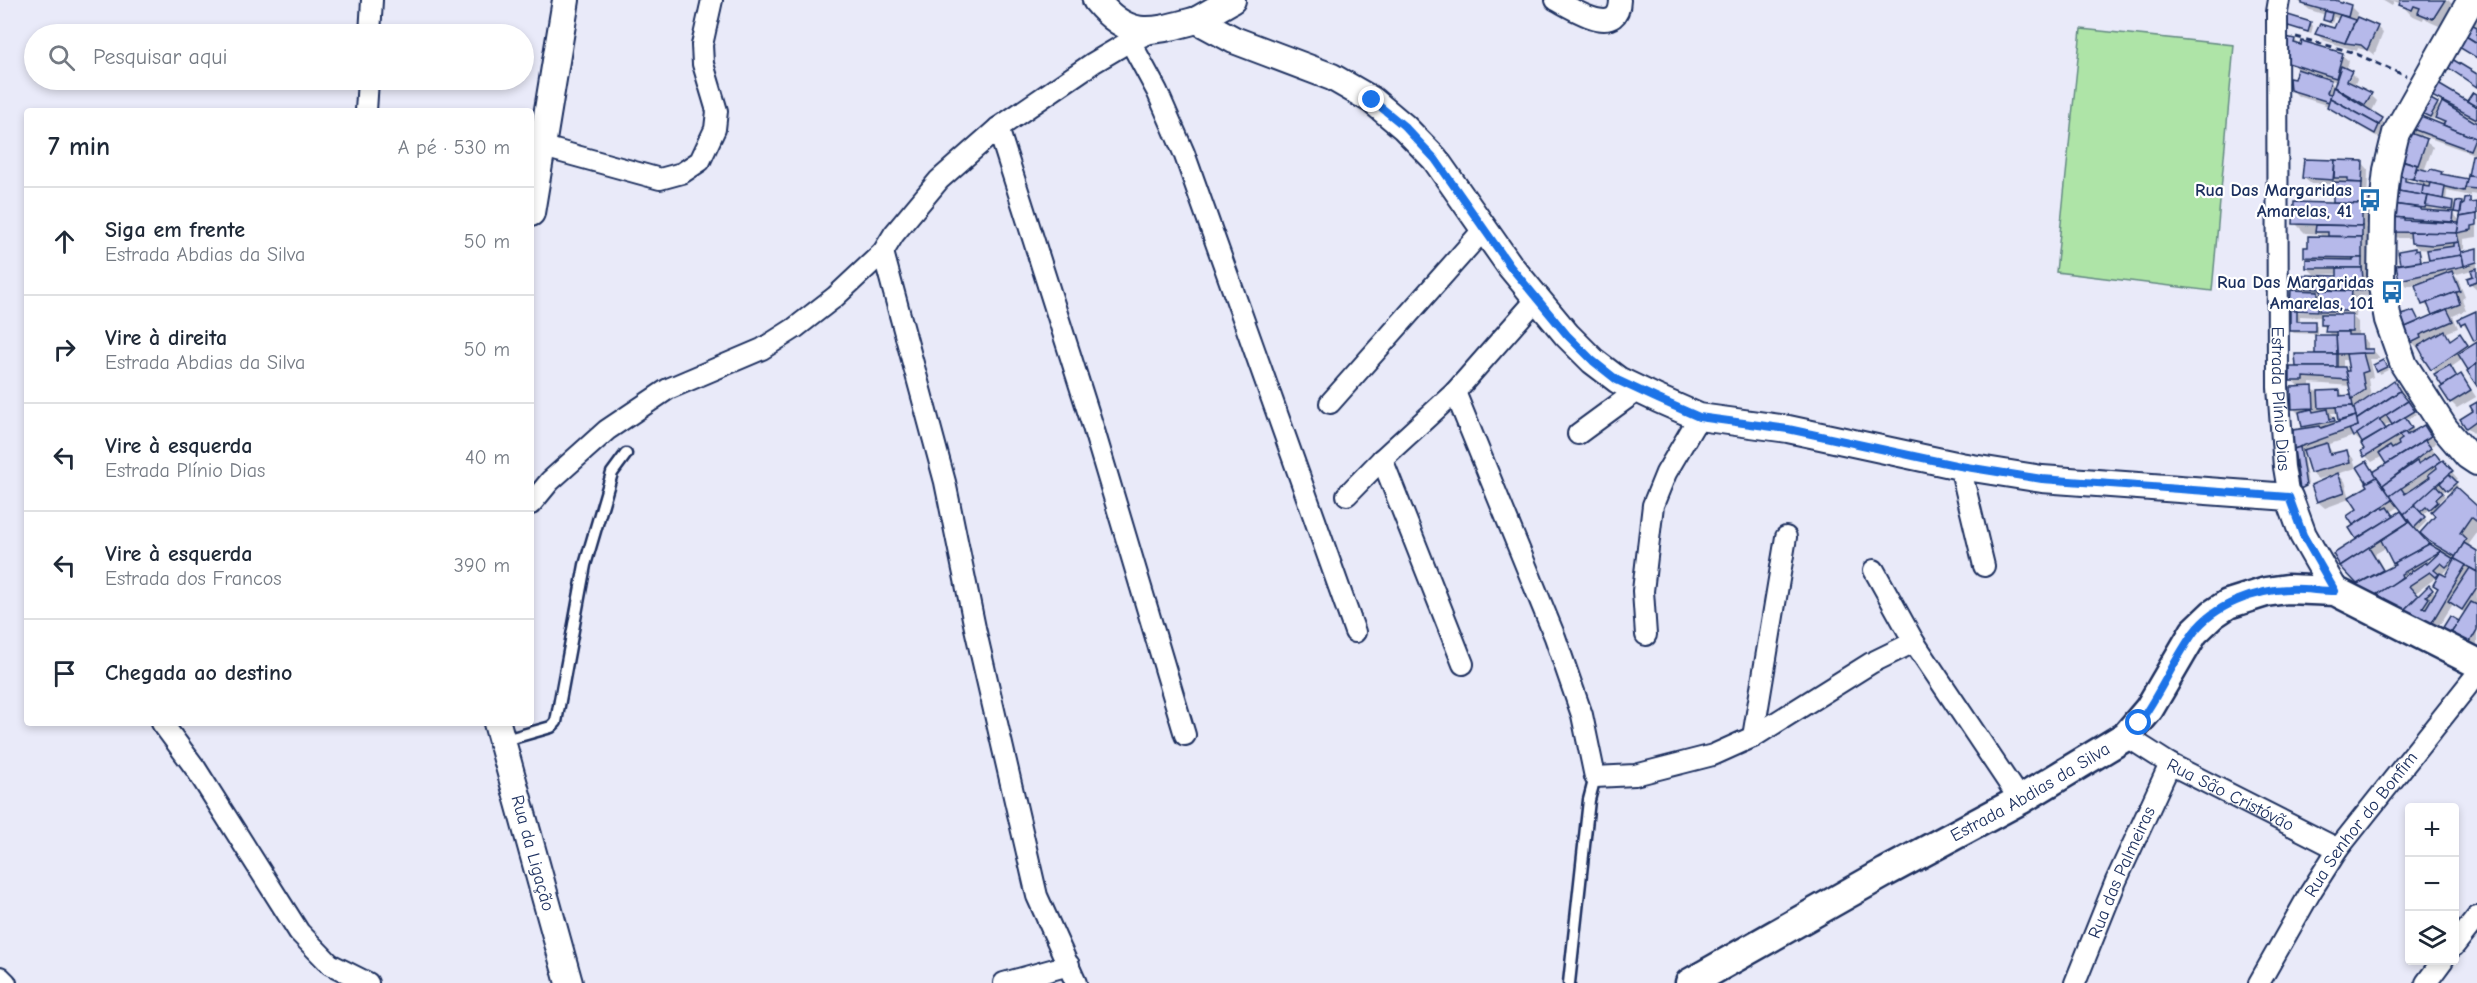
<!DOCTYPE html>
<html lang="pt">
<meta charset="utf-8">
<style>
body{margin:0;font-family:"Comic Neue",sans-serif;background:#f6f6f7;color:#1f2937}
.controls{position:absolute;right:18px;bottom:18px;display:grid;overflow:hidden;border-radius:6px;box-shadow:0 3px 9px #0003}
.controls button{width:54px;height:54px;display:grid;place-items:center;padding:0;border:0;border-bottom:2px solid #e0e1e3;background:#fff;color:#1f2937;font:30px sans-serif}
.stop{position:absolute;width:18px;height:18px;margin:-14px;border:4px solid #1a73e8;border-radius:50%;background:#fff}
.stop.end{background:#1a73e8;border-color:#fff;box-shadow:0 2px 6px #0008}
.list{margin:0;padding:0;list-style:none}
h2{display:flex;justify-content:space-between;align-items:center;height:78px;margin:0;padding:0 24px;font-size:26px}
h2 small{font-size:20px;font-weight:400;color:#747a83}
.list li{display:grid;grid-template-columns:39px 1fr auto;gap:18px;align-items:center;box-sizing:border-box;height:108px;padding:0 24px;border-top:2px solid #e0e1e3}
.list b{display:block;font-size:22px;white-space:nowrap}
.list p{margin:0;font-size:20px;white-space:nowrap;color:#747a83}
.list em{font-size:20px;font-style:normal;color:#747a83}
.icon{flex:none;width:33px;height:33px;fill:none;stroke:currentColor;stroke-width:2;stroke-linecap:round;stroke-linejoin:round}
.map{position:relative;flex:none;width:2477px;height:983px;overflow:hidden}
.search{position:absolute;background:#fff;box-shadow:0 3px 9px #0003;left:24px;top:24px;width:510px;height:66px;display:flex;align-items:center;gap:15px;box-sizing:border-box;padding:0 21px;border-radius:33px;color:#747a83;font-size:22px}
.panel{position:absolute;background:#fff;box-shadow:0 3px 9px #0003;left:24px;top:108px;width:510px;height:618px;border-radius:6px}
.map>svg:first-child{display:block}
.green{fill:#aee4a7;stroke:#648a82;stroke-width:1.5}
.shadow{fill:#0003;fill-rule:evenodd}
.building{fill:#b6b9ea;stroke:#1b2f5e;stroke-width:1.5}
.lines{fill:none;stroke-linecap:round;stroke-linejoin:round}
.service-casing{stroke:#1b2f5e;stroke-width:15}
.minor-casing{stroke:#1b2f5e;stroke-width:24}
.tertiary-casing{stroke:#1b2f5e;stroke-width:30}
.secondary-casing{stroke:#1b2f5e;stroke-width:33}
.path{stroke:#1b2f5e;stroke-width:3;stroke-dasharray:6 4.5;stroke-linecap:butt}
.service{stroke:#fff;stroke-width:10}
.minor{stroke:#fff;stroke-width:20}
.tertiary{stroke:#fff;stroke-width:26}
.secondary{stroke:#fff;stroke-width:28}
.route{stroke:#1a73e8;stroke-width:8}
.labels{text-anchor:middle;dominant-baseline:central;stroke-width:4.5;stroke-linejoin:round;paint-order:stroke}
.poi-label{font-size:18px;font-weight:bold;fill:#1b2f5e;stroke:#fff;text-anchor:end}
.street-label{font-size:18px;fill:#1b2f5e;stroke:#fff}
</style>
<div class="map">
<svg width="2477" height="983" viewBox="0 0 2477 983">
<rect width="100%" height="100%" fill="#e9eaf9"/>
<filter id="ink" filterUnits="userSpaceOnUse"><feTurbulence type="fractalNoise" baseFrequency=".0167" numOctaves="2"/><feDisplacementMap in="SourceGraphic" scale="12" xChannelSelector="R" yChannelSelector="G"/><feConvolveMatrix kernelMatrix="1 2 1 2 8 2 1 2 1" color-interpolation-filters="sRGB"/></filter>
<g filter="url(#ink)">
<path class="green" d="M2081,29L2234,45L2212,291L2056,272Z"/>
<g class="shadow">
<path d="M2297,0H2329L2351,7L2357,13L2356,18L2377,27L2383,33L2374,55L2369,51L2358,48L2357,51L2323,40L2317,34L2335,30L2340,19L2334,17L2332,24L2327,22L2324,19L2326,15L2310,10Z"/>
<path d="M2382,0H2448L2456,8L2444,28L2430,22L2424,17L2423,20L2411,15L2401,4L2394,1L2392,6Z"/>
<path d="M2477,10V26L2471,20Z"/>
<path d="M2311,23L2313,26L2311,34L2287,24Z"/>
<path d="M2295,40L2300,46L2342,55L2349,61L2346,70L2352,73H2349L2343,87L2345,89L2352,74L2357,79L2354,86L2371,95L2377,101L2371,113L2388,126L2381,139L2336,113L2329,106L2298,96L2291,89L2298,70L2290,62ZM2328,79L2337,82L2335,87Z"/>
<path d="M2428,92L2474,106L2469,101L2477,96V121L2459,111L2458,113L2477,125V195L2471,194V196L2447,191L2446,201L2453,202L2457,206L2461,203L2464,206L2469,200L2474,204H2477V237L2463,239L2465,249H2462L2463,253L2477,249V289L2470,283L2475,277L2472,270L2453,275L2458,279L2465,297L2462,299L2466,310L2453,316L2458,328L2445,333L2452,340L2460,334L2471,348L2477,344V383L2463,359L2450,368L2458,378L2461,376L2467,383L2476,397L2457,408L2451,402L2437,374L2424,358L2420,347L2418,348L2412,342L2414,312L2420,322L2434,316L2432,310L2424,304L2417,284L2407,286L2401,279L2403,265L2401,263L2414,250L2421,254L2422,262L2430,261L2429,250L2419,249L2412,242V238H2398L2391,232L2394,190L2417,116L2448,129L2435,116L2433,119L2419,111L2437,104L2441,108L2443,104ZM2421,135L2474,154L2469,181L2444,176L2441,173L2424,171L2433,147L2420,138ZM2408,179L2418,181L2424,188L2407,183ZM2433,209L2446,211V213L2432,212ZM2455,210L2462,215L2460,221L2454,214ZM2403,216L2439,220V222H2402Z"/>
<path d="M2306,161L2362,162L2368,169L2367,211L2372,215V236L2368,235L2370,296H2358L2356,317H2353L2358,322V336H2361L2368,343V350H2373L2379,357V359H2369L2373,377L2368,379L2371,398L2394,382L2400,388L2416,414L2406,420L2415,432L2423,427L2430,433L2436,443L2430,447L2458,479L2454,482L2458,486L2456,488L2477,508V533L2469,544L2477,553V648L2459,639L2444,629L2459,623L2465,613L2453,604L2437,629L2411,617L2384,600L2382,603L2359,584L2342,565L2358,540L2351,528L2355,525L2349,516L2360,510L2352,498L2325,508L2318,502L2313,485L2331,477L2330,476L2318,479L2311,473L2304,450H2302L2308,484L2302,488L2296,450H2298L2295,448L2306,429L2300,415L2293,408L2300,388L2292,380L2297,369L2316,355V334L2294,333L2291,331L2297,292L2292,287L2338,278V274H2314L2307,267V258L2305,256L2309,248L2323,238L2320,234L2305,233L2295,223L2334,204L2335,184H2311L2304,178ZM2296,309H2325V312H2296ZM2300,316L2323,317V325L2332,337H2317V326L2314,323H2300ZM2343,360H2349L2351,372L2343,369ZM2310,383L2351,386L2353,397H2345L2340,391L2317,392L2310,387ZM2331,413H2339L2342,422L2336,424L2334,417ZM2392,422L2395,425L2386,430L2384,427ZM2354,436L2361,442L2363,441L2366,449V456L2372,462L2383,456L2388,465L2374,473L2370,486L2350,498L2345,481L2337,474L2356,468L2353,458L2346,452L2334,455L2327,445ZM2447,488L2452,493L2440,505L2437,503L2445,496L2442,493ZM2400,506L2403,512L2395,517L2391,512ZM2429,509L2437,516L2423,533L2440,551L2444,550L2428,566L2424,561L2439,552L2430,546L2417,531L2427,521L2422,515ZM2387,547L2397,565L2385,572L2375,554ZM2453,564L2446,578L2442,575ZM2441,574L2435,585L2439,589L2436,594L2429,587L2418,598L2414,594Z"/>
<path d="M2477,312V342L2460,320Z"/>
<path d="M2385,365L2388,370L2380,374L2378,371Z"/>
<path d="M2477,403V431L2473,433L2467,427Z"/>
</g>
<g class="building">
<path d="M2299,0H2335L2351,5L2348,17L2302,4V1Z"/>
<path d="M2401,0H2445L2433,19L2418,13L2420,8L2414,6L2412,10L2399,5Z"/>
<path d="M2325,11L2332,13L2330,22L2323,20Z"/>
<path d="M2288,15L2311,22L2308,32L2285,25Z"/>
<path d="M2340,15L2355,20L2345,43L2315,34L2320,24L2334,28Z"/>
<path d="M2357,17L2378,26L2367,50L2361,45L2345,43Z"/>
<path d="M2468,22L2477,27V43L2461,33Z"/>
<path d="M2461,33L2477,43V58L2454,44Z"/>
<path d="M2286,37L2295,39L2294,43L2301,45L2302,41L2343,53L2336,78L2288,63Z"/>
<path d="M2447,56L2477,74V87L2443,64Z"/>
<path d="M2341,66L2352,71L2347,81L2372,93L2365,105L2334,87Z"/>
<path d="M2297,69L2331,80L2327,93L2331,94L2329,102L2290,90L2289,78L2294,79Z"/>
<path d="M2433,81L2477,107V119L2426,93Z"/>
<path d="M2333,87L2383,118L2379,125L2330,98Z"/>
<path d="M2473,92L2477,94V107L2467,101Z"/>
<path d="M2425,96L2438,103L2430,117L2417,111Z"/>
<path d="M2330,98L2379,125L2375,134L2327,107Z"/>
<path d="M2442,102L2477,123V139L2443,125L2445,122L2435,118Z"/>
<path d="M2416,114L2475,138L2470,150L2410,128Z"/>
<path d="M2410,128L2414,130L2413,134L2427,139L2418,165L2399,159Z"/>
<path d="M2472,155H2477V177L2468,176Z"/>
<path d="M2304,159L2335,160L2333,180L2302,178Z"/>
<path d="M2335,160L2363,161L2362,183L2348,182V178H2334Z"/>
<path d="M2401,160L2417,165L2413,179L2396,175Z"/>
<path d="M2417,168L2429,171L2431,169L2442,172L2441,174L2468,179L2464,191L2413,179Z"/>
<path d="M2395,175L2405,177V181L2424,185L2422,195L2392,190Z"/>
<path d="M2468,176L2477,177V189L2465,188Z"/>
<path d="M2333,182L2362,183L2361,204L2333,203Z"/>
<path d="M2431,183L2445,186L2443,199L2422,195L2423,186L2430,187Z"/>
<path d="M2392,190L2428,196L2425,208L2390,204Z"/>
<path d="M2428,196L2453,201L2452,210L2426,206Z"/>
<path d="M2470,198V203L2477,202V214L2460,217L2462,205L2464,204L2465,199Z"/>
<path d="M2456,201L2462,202L2460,213L2454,212Z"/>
<path d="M2294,202L2362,204V226L2293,224Z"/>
<path d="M2392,204L2421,208V210L2454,212L2453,222L2391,217Z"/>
<path d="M2477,214V225L2472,226V230L2457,233L2460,217Z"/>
<path d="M2391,217L2404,218V220L2459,223L2457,233L2390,232Z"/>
<path d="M2316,225L2362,226V237L2328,236V232H2315Z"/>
<path d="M2410,232L2457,233L2459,242L2432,245L2411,243Z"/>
<path d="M2308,236L2362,237V258L2304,257V247H2308Z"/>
<path d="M2459,242L2462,255L2429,260L2427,250L2454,246V243Z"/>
<path d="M2415,248V251L2419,250L2421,261L2400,264L2398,251Z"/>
<path d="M2477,248V262L2464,266L2461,252Z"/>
<path d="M2462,255L2464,266L2399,280L2396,265Z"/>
<path d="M2353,258H2362V268H2306V259L2353,260Z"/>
<path d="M2337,268H2362L2364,290L2291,288V277H2303V275H2307L2337,276Z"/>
<path d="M2477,268V281L2469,284L2467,278L2473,276L2471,270Z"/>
<path d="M2452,271L2460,291L2422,305L2415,285Z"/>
<path d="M2291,290L2318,291V311L2290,310Z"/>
<path d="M2321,290L2352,291L2350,311H2320Z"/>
<path d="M2456,292L2460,304L2432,315L2427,303Z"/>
<path d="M2447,309L2453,321L2420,335L2421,338L2411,343L2405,327Z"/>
<path d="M2290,310H2297V321H2315V331H2290Z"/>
<path d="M2414,311L2419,321L2405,327L2401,315Z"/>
<path d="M2476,311L2477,339L2474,341L2465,323L2461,325L2458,319Z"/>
<path d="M2321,314H2352V332H2325L2326,325H2321Z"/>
<path d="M2445,331L2450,340L2460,333L2468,345L2431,370L2423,358L2424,357L2418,346Z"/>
<path d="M2336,332H2348V335H2362L2363,349H2373V353L2337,354Z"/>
<path d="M2315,335H2336L2337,354H2315Z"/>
<path d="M2477,342V364L2468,370L2458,354Z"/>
<path d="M2363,353L2368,371L2362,373L2365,390L2352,399L2346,371H2349L2346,354Z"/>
<path d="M2295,354H2337V367H2296Z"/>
<path d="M2383,360L2387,367L2376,372L2373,365Z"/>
<path d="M2477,364V386L2467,371Z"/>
<path d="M2450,365L2457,377L2442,386L2434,374Z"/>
<path d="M2290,367H2345L2348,380L2304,377V381H2290Z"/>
<path d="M2461,374L2471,390L2450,403L2440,388Z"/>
<path d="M2394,380L2400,391L2356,420L2354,408Z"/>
<path d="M2313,386L2314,408L2292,409L2291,387Z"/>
<path d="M2340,390V396L2351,395L2353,406L2319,408L2318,391Z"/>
<path d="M2400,391L2408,401L2353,437L2349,429L2358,426L2356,420Z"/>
<path d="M2408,401L2415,411L2392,425L2386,415Z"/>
<path d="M2477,402V420L2466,428L2460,419L2473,411L2470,406Z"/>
<path d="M2353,406L2356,416L2338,421L2336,407Z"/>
<path d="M2312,409L2313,412L2328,409L2330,419L2334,418L2335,421L2302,427L2299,412Z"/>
<path d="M2356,416L2358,426L2294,449L2293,430L2320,426L2321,428Z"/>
<path d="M2405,417L2412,428L2364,457L2361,451L2364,449L2361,444Z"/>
<path d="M2379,419L2386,429L2362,443L2357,434Z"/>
<path d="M2424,425L2431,436L2386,464L2379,453L2390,446L2392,449L2399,445L2398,442L2402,439L2399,435L2405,432L2407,435Z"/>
<path d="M2425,440L2431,448L2383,485L2373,472Z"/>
<path d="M2327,443L2330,454L2347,450L2350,462L2310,473L2303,450Z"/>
<path d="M2300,447L2306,486L2300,489L2294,449Z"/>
<path d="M2435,453L2441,461L2390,496L2383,485L2417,461L2418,464Z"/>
<path d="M2443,460L2453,471L2404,514L2390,496L2401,488L2405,494L2413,489L2430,477L2428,475L2437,468L2436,465Z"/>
<path d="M2367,461L2377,477L2367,483L2357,467Z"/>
<path d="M2338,473L2345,492L2317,502L2311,485Z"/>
<path d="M2449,474L2457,482L2447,491L2440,483Z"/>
<path d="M2377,477L2393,500L2353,525L2347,516L2357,509L2349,497L2368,486L2366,483Z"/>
<path d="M2436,485L2443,493L2436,499L2438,502L2429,510L2426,507L2420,512L2414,505Z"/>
<path d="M2456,487L2477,506V518L2476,521L2471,517L2460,533L2466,539L2456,557L2430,542L2420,533L2435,516L2431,512Z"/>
<path d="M2414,505L2425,517L2414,528L2404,514Z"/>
<path d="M2382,507L2384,509L2388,507L2394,516L2356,539L2349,528Z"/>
<path d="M2401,511L2409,522L2340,566L2333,554Z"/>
<path d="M2409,522L2429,544L2393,564L2381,540Z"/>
<path d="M2464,543L2477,551V572L2454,559Z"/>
<path d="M2429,544L2441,551L2401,574L2402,577L2375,598L2355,585L2395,565L2394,563Z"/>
<path d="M2369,547L2383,570L2357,584L2340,566Z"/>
<path d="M2441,551L2454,559L2446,567L2441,563L2434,570L2439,574L2436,577L2430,572L2409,586L2418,596L2403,611L2377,594L2426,562L2427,564Z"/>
<path d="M2455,559L2466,565L2431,624L2403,611L2429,585L2433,590L2426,596L2429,598L2423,607L2426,608L2438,588L2433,585L2440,573L2446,576Z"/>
<path d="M2470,568L2477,572V587L2462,610L2448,601Z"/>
<path d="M2471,602L2477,605V630L2470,642L2451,633Z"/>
<path d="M2450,616L2459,621L2451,633L2442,629Z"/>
</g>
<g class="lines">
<g class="service-casing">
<g id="service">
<path d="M502,741L551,727L556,722L585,565L612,473L626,454"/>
<path d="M1569,983L1589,800L1595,777"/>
</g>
</g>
<g class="minor-casing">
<g id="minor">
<path d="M1556,0C1573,9 1619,40 1620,0"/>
<path id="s1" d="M2279,0L2277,12L2278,387L2284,467L2289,497"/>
<path d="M370,34L372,0"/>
<path d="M1130,41L1157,91L1184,153L1355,632"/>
<path d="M366,111L368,80"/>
<path d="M998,128L1093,427L1185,735"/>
<path d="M540,146L660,179L682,173L700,161L715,129L717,111L703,64L702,45L712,0"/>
<path d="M883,252L945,482L975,628L1037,896L1076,983"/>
<path d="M1455,392L1555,637L1582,715L1595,777L1635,775L1713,755L1753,737L1871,663L1914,642"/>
<path d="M1330,403L1484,229"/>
<path d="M1578,434L1638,390"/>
<path d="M1382,459L1463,664"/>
<path d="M1960,466L1984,566"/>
<path d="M1347,495L1382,459L1455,392L1536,300"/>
<path d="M531,504L550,481L607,430L668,389L762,349L795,328L835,297L883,252L894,234L939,180L998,128L1093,63L1130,41L1155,31"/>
<path d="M1874,570L1914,642L2020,800"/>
<path d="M1646,635L1643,591L1653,505L1666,473L1699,417"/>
<path d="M162,723L196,769L299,932L330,964L368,983"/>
<path id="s2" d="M2126,736L2170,764L2338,849"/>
<path d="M1753,737L1786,537"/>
<path d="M2454,946L2477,917"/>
<path d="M0,977L6,983"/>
<path d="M1004,983L1069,965"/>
<path id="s3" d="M2075,983L2116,881L2170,764"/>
<path id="s4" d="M2259,983L2310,893L2338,849L2477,674"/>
<path d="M2426,983L2443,960"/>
</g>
</g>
<g class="tertiary-casing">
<g id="tertiary">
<path d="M1096,0C1129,41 1152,32 1197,20L1234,40L1332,77L1372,100L1404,127L1435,159L1510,266L1567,335L1593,361L1618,380L1658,399L1699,417L1788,429L1960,466L2042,479L2289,497L2303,535L2335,591"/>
<path d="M2471,0L2396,133L2387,170L2382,216L2381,281L2388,320L2404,365L2445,429L2468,456L2477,462"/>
<path d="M1197,20L1232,0"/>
<path d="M531,213L566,0"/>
<path id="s5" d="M497,723L569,983"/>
</g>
</g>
<g class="secondary-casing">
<g id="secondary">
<path id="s6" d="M1690,983L1886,872L2020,800L2126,736L2149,709L2194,632L2213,614L2228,604L2266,592L2287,589L2335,591L2477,663"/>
</g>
</g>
<path class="path" d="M2296,37L2352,52L2406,76"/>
<use href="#service" class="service"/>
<use href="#minor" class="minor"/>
<use href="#tertiary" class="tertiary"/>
<use href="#secondary" class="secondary"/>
</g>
</g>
<g class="lines" filter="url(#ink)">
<path class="route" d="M1372,100L1404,126L1435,159L1510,266L1567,335L1593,361L1617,380L1658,399L1699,417L1788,429L1960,466L2042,479L2289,497L2303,535L2335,591C2319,591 2304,588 2288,589C2256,590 2214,605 2194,632C2174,660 2160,694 2139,723"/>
</g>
<defs>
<g id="bus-bare" transform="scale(1.8)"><path d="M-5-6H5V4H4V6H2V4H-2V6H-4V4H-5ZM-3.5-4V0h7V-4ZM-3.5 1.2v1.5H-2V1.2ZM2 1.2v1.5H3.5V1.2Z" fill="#1f6fb2" stroke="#fff" stroke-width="2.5" paint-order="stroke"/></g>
</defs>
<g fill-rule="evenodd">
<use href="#bus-bare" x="2370" y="200"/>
<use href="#bus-bare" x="2392" y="292"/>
</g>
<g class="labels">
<g class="poi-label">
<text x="2352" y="190">Rua Das Margaridas<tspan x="2352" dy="21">Amarelas, 41</tspan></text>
<text x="2374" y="282">Rua Das Margaridas<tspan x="2374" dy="21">Amarelas, 101</tspan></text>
</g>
<g class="street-label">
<text stroke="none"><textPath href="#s1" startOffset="399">Estrada Plínio Dias</textPath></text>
<text stroke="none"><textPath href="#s6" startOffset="390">Estrada Abdias da Silva</textPath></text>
<text stroke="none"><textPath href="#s2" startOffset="120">Rua São Cristóvão</textPath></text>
<text stroke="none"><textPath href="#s4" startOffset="189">Rua Senhor do Bonfim</textPath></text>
<text stroke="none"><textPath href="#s5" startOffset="135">Rua da Ligação</textPath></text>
<text stroke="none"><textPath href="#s3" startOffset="120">Rua das Palmeiras</textPath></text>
</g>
</g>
</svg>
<div class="controls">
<button>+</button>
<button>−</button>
<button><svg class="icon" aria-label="layers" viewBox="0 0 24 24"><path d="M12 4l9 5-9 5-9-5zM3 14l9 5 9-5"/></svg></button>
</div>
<div class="stop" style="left:2139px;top:723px"></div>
<div class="stop end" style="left:1372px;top:100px"></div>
<div class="search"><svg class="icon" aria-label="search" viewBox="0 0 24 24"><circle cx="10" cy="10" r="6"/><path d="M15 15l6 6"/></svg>Pesquisar aqui</div>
<section class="panel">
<h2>7 min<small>A pé · 530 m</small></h2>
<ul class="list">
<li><svg class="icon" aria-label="ahead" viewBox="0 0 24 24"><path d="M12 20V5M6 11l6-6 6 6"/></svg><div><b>Siga em frente</b><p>Estrada Abdias da Silva</p></div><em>50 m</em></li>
<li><svg class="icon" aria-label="right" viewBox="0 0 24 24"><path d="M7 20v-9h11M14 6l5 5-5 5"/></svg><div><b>Vire à direita</b><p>Estrada Abdias da Silva</p></div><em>50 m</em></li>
<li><svg class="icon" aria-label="left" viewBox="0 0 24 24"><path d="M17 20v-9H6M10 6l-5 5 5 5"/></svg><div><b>Vire à esquerda</b><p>Estrada Plínio Dias</p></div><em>40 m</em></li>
<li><svg class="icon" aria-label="left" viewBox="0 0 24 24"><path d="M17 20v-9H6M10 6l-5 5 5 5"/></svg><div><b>Vire à esquerda</b><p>Estrada dos Francos</p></div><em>390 m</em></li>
<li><svg class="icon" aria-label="arrive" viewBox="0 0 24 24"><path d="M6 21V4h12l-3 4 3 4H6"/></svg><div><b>Chegada ao destino</b></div></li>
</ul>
</section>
</div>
